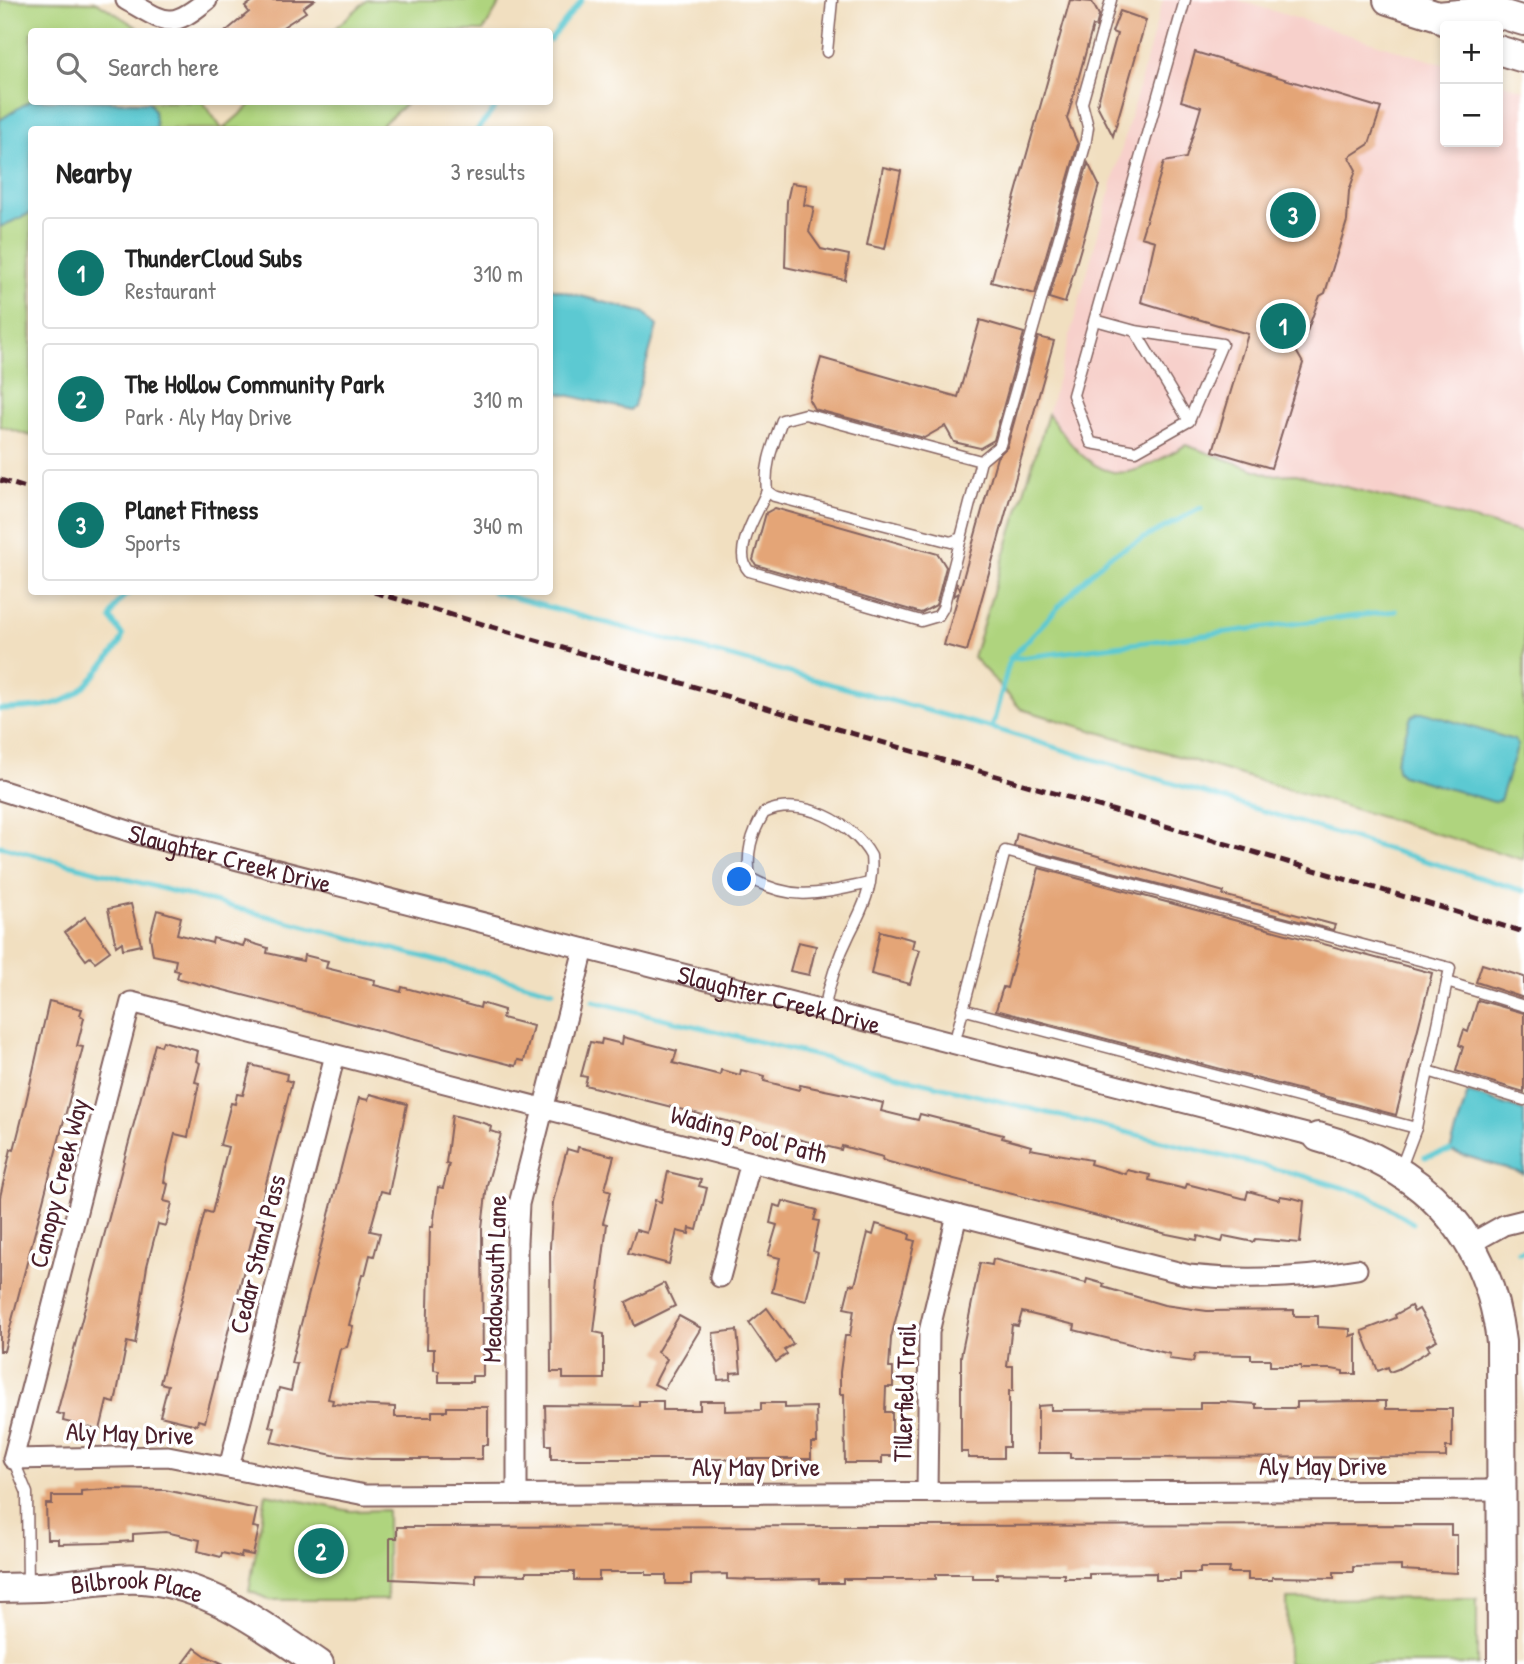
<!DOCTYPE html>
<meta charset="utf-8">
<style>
body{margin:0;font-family:"Patrick Hand",sans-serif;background:#f2f2f2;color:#222}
.controls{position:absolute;right:21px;top:21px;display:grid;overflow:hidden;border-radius:7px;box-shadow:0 4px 10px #0003}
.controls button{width:63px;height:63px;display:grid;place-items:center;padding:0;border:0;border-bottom:2px solid #e0e0e0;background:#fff;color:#222;font:35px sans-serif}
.you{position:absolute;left:740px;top:880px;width:24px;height:24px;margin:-18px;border:5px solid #fff;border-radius:50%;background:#1a73e8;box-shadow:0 0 0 10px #1a73e833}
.badge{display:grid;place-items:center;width:46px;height:46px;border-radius:50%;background:#0f766e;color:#fff;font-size:23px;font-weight:700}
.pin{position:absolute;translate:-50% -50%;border:4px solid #fff;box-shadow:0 2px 7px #0006}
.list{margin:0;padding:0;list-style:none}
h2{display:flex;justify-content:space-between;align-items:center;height:91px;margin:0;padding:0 28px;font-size:30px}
h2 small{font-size:23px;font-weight:400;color:#767676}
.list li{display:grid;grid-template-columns:46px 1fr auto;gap:21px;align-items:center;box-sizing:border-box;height:112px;margin:0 14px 14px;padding:0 14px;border:2px solid #e0e0e0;border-radius:7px}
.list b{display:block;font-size:26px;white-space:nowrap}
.list p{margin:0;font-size:23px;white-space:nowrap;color:#767676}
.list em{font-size:23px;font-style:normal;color:#767676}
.icon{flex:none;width:38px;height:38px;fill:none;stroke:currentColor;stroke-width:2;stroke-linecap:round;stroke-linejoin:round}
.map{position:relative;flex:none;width:1524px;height:1664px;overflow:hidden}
.search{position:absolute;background:#fff;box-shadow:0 4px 10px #0003;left:28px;top:28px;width:525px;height:77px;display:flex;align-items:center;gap:18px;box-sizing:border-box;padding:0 24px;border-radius:7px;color:#767676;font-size:26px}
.panel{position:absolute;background:#fff;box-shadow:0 4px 10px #0003;left:28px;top:126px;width:525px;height:469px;border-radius:7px}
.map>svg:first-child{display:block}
.built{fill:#f7d0cb}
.green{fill:#afd47e;stroke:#7c7a54;stroke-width:2}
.water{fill:#5cc9d2;stroke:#53747e;stroke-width:2}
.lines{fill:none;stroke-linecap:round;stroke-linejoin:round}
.stream{stroke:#5cc9d2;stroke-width:5}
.building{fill:#e4a577}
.lane-casing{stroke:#84625f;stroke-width:13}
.street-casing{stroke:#84625f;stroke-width:23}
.secondary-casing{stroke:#84625f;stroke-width:32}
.lane{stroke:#fff;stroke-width:10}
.street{stroke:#fff;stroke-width:19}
.secondary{stroke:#fff;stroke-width:28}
.rail{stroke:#4a1f2b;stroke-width:5;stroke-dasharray:10 5;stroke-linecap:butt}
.labels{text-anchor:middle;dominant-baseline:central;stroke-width:7;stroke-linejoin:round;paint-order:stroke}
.street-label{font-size:26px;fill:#4a1f2b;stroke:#fff}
</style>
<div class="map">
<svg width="1524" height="1664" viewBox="0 0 1524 1664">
<rect width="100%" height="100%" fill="#fff"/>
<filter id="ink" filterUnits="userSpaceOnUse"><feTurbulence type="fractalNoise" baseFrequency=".0143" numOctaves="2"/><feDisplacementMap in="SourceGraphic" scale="14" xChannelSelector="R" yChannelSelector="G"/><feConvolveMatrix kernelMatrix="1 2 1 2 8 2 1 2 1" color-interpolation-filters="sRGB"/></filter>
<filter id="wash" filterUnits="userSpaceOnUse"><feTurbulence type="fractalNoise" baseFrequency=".00686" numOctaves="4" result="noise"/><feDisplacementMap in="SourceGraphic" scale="28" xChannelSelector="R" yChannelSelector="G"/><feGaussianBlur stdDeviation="1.57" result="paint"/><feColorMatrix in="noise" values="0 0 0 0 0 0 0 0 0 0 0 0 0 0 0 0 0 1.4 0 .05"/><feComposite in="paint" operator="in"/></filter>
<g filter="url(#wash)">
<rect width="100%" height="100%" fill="#f1dfc0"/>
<path class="built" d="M1163,0H1238L1445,65V142H1498V82L1524,90V533L1297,474L1270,475L1186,446L1131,472L1102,471L1070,444L1048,414Z"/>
<g class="green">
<path d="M0,0L97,2L143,31L32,32V102H203L222,129L32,130L31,436L0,426Z"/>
<path d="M367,0H502L483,31H332Z"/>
<path d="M254,102H408L377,129H223Z"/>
<path d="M1048,414C1067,440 1094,481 1132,471C1150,467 1169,454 1186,445L1270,475L1296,474L1524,533V860L1021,709L973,657Z"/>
<path d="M266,1494L351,1511L387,1510V1600H270L249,1591Z"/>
<path d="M1477,1598V1664H1288L1287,1599Z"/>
</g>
<g class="water">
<path d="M31,100L149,102L154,110L156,129L32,130L31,213L0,227V120Z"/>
<path d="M550,288L645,313L657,326L634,406L630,410L550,391Z"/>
<path d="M1418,713H1426L1514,740L1518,745L1500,800L1494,802L1402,775L1397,770L1396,762L1411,717Z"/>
<path d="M1468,1092L1524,1111V1174L1450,1151Z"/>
</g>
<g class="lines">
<g class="stream">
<path d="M550,40L582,0"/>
<path d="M477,130L500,102"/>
<path d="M493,592L992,728L1524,891"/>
<path d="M1010,659L1396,611"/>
<path d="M0,709C71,708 77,700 119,645L123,636L111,619C114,605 120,599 131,592"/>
<path d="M992,728L1010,659L1081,583L1108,557L1201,508"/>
<path d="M0,846L553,991"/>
<path d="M593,1001L1304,1176L1368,1195L1413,1223"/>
<path d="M1425,1157L1450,1151"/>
<path d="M1519,1252L1524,1251"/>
</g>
</g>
<g id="blocks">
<g class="building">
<path d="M254,0H314L303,8L306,12L275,32H225L249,12L245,7Z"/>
<path d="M1070,0L1092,2L1099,15L1096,27L1093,26L1067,119L1078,144L1035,294L991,282Z"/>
<path d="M1120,11L1146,20L1113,136L1097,105L1117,34L1112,32Z"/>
<path d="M1195,52L1381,108L1369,144L1349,157L1356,170L1349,191L1347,221L1325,293L1320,296L1305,337L1292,344L1303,363L1271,468L1213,451L1248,334L1141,302L1155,241L1141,237L1164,162L1186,158L1201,107L1181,101Z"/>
<path d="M1088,163L1099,185L1065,303L1049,298Z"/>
<path d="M883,167L901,171L885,249L867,245Z"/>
<path d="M791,183L807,185L804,205L814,207L809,232L821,249L849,255L845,280L785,267L787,201Z"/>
<path d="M980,320L1024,333L994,440L980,448L954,442L945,426L924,438L814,409L809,400L821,358L958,397Z"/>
<path d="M1038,337L1054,341L967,651L944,645L959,593L954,596L957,584L960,589L997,457L1007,447Z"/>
<path d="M775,508L938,554L946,567L936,605L921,613L756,565L753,560L766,513Z"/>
<path d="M1017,833L1224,892L1223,895L1335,925L1333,930L1014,846Z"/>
<path d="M1039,868L1432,973L1396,1115L996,1010L1003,987L1007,988Z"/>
<path d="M131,904L141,945L123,949L122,942L116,946L108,909Z"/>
<path d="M157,910L181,917L177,934L212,943L213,938L243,946L245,941L268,948L267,953L303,961L304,955L328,961L326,968L375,980L374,985L401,992L402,987L480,1008L481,1003L504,1010L502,1018L533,1026L524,1061L518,1060L516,1066L177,978L179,971L174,970L176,960L153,955L150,936Z"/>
<path d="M85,917L110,951L95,962L90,957L86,960L65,932Z"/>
<path d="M880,931L914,940L912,948L920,950L910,984L871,974Z"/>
<path d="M798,942L816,946L809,975L790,971Z"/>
<path d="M1482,964L1524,977V998L1476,982Z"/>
<path d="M1478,1000L1524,1013V1092L1456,1071L1463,1047L1459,1045L1464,1030L1468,1032Z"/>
<path d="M49,1001L82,1009L80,1015L84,1018L77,1046L83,1047L4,1351H0V1197L11,1149L14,1150L25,1106Z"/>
<path d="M623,1037L677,1051L673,1063L720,1075L721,1070L740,1075L741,1070L765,1076L764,1081L799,1090L800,1085L859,1097L883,1103L881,1111L918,1120L920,1114L1003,1135L1002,1138L1031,1146L1030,1149L1091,1160L1090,1164L1126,1174L1127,1170L1150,1175L1149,1180L1185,1189L1187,1184L1246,1199L1248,1191L1280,1200V1196L1293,1198L1304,1201L1300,1243L1255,1239L1254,1242L1224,1236L1222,1242L1198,1236L1197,1240L1167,1234L900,1165L882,1160L883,1157L842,1146L841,1150L585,1085L587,1077L581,1076L590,1042L601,1044L602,1039L622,1044Z"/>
<path d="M163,1041L198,1051L196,1061L200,1063L195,1082L199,1083L188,1137L175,1134L166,1169L164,1182L168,1184L164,1201L172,1203L166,1226L158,1224L147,1266L135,1344L127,1342L115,1403L107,1401L100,1430L63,1421L64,1415L57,1413L155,1044L161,1046Z"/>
<path d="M251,1065L287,1074L286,1080L292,1082L205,1422L198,1420L197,1425L160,1416L168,1385L160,1383L205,1211L212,1213L228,1147L220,1145L231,1103L235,1104L237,1094L243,1095Z"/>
<path d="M370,1094L407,1104L389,1193L381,1191L370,1231L380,1233L374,1256L370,1255L365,1275H362L349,1325L353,1326L347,1347L340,1349L328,1399L333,1400L332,1404L395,1407V1417H432V1411H447V1407H488V1445H482V1459H371L333,1455L271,1442L275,1428L269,1427L279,1388L291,1391L297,1364L291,1363L359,1098L368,1100Z"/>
<path d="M452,1115L487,1124L491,1127L490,1131L501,1134L487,1185L482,1228L483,1376H472V1382H439V1371L434,1370V1349H427L430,1227H433L438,1187L443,1188L449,1164L446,1163Z"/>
<path d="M578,1147L614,1156L605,1189L611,1191L603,1223L607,1224L594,1332L604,1334V1379H563V1372H551L550,1247L553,1202L567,1149L577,1152Z"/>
<path d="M668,1172L701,1180L699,1186L707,1188L697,1230L690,1228L689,1234L677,1231L669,1264L628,1253L636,1230L647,1233L655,1200L661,1202Z"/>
<path d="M783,1201L817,1210L814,1220L819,1221L813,1251L818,1253L806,1301L772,1292L780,1258L768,1255L777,1225L770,1223L774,1205L781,1207Z"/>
<path d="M876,1224L905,1232L910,1235L909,1239L915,1241L891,1338L889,1368H893V1387H886L885,1412H892V1456H882V1463H845L844,1394H840V1372L845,1336H850L854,1310L844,1308L850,1284L855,1285L868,1233L873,1235Z"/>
<path d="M993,1259L1086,1283L1087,1279L1104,1284L1103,1287L1164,1305L1207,1311L1294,1310V1316H1318V1327L1350,1329V1336L1356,1334V1374H1343V1371L1332,1369H1301V1366H1270V1359H1251V1355L1195,1354L1193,1362L1169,1359L1170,1354L1074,1330L1075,1325L1022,1312L1018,1326L1012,1325L1007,1366H1013V1391H1009V1447H1003V1458H968V1452H961V1356L980,1263L992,1265Z"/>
<path d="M664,1283L675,1306L635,1326L626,1302Z"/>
<path d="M1411,1306L1414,1312L1419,1309L1437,1340L1427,1345L1430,1350L1398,1369L1390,1372L1388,1367L1378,1371L1362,1331L1396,1318L1395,1315Z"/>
<path d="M767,1308L793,1344L784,1350L787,1354L776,1362L749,1323Z"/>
<path d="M679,1316L701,1328L664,1389L654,1384L667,1359L657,1352Z"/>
<path d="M737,1330L741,1372L731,1373V1379L718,1380L713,1333Z"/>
<path d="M639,1401H663V1410H700V1401H725V1411L761,1410V1403H785V1408L816,1407L817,1443H811V1459H551V1445H546L545,1405L639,1406Z"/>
<path d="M1361,1401H1386V1409H1452V1447H1446V1457L1070,1458V1453H1038V1406L1051,1405V1410L1200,1409V1402H1224L1256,1404V1408H1297V1402Z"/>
<path d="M108,1489L165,1490L257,1509L253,1527L259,1528L253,1555L242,1553L241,1557L222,1553L221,1557L198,1551L200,1540L166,1532L133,1534V1541L103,1543L58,1544V1539H47L46,1504H52V1496H81V1491Z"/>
<path d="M1451,1525V1535H1457V1573L1401,1570V1566L1353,1567V1572H1334V1578L1272,1577V1580H1248V1573H1228L1229,1568H1200V1573H1180V1580H1156V1573L1089,1574V1578H1064V1574L997,1573V1578H972V1574H936V1579H843V1583H819V1579L758,1580L727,1579V1574L691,1575V1584H666V1575H646V1572H599V1580H574V1572H526V1575L476,1574V1583L390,1579V1538H397V1527Z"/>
<path d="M195,1648L206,1656L224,1664H183Z"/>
</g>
</g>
</g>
<g filter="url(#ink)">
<use href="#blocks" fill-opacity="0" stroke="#84625f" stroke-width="2"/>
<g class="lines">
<g class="lane-casing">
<g id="lane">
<path d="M827,52L832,0"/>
<path d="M1095,320L1135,331L1189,421"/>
<path d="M1135,331L1222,344L1189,421L1136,451L1091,443L1073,395L1185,0"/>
<path d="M981,461L805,414L782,420C773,445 764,465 767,491L774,496L951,542L961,538L981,461L1000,445L1085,146L1088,127L1082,103L1111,0"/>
<path d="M767,491C758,513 731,551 749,571L921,621L938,616L943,608L961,538"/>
<path d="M1447,982L1524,1006"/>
<path d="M962,1009L1416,1128L1400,1170"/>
<path d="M824,1010C829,984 838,957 850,933C863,908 874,885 871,856C853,823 801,795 764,813C751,835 746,853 750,878C795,903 822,893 870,883"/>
<path d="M954,1044L1005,851L1450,968L1416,1128"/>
<path d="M1428,1071L1524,1100"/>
<path d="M13,1459L27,1493L28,1587"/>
</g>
</g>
<g class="street-casing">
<g id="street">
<path d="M126,0C166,22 169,31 207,0"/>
<path id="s1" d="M0,790L141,835L1318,1137"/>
<path d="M1470,1244L1504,1225L1524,1220"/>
<path d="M1357,1269C1303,1278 1244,1281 1189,1275L131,1002L13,1459L168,1456L365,1495L1503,1490"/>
<path d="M720,1277L751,1162"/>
<path d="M229,1467L335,1055"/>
<path d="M927,1492L929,1332L957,1215"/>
<path d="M517,1493V1242L519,1204L584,949"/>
</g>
</g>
<g class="secondary-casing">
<g id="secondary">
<path d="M1388,0L1438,16L1453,26"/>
<path d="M1438,16L1491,11L1524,21"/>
<path d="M1498,50L1524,58"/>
<path d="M1318,1137C1422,1166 1488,1232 1501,1342L1502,1664"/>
<path id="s2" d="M0,1588C18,1587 36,1588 53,1586C84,1583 113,1577 143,1579C210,1585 266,1628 319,1664"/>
</g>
</g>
<use href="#lane" class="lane"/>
<use href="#street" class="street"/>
<use href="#secondary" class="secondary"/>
<g class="rail">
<path d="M0,480L32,490"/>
<path d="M374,592L1524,932"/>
</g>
</g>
</g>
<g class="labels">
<g class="street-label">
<text stroke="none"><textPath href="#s1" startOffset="240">Slaughter Creek Drive</textPath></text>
<text stroke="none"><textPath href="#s1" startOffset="807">Slaughter Creek Drive</textPath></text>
<text transform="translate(749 1134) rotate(15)">Wading Pool Path</text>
<text transform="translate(58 1183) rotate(-76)">Canopy Creek Way</text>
<text transform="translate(257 1254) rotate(-76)">Cedar Stand Pass</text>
<text transform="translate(494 1279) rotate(-88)">Meadowsouth Lane</text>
<text transform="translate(904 1393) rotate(-88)">Tillerfield Trail</text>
<text transform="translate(130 1433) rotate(2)">Aly May Drive</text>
<text x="1323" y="1465">Aly May Drive</text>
<text x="756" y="1466">Aly May Drive</text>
<text stroke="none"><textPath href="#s2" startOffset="138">Bilbrook Place</textPath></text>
</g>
</g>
</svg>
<div class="controls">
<button>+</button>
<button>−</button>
</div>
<div class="you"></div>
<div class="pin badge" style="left:1283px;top:326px">1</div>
<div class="pin badge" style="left:321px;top:1551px">2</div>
<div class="pin badge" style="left:1293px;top:215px">3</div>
<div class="search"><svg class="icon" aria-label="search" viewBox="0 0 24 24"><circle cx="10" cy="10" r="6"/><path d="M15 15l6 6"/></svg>Search here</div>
<section class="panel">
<h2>Nearby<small>3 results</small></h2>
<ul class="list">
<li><span class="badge">1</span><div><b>ThunderCloud Subs</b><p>Restaurant</p></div><em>310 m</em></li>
<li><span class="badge">2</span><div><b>The Hollow Community Park</b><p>Park · Aly May Drive</p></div><em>310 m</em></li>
<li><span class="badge">3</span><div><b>Planet Fitness</b><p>Sports</p></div><em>340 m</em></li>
</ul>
</section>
</div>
